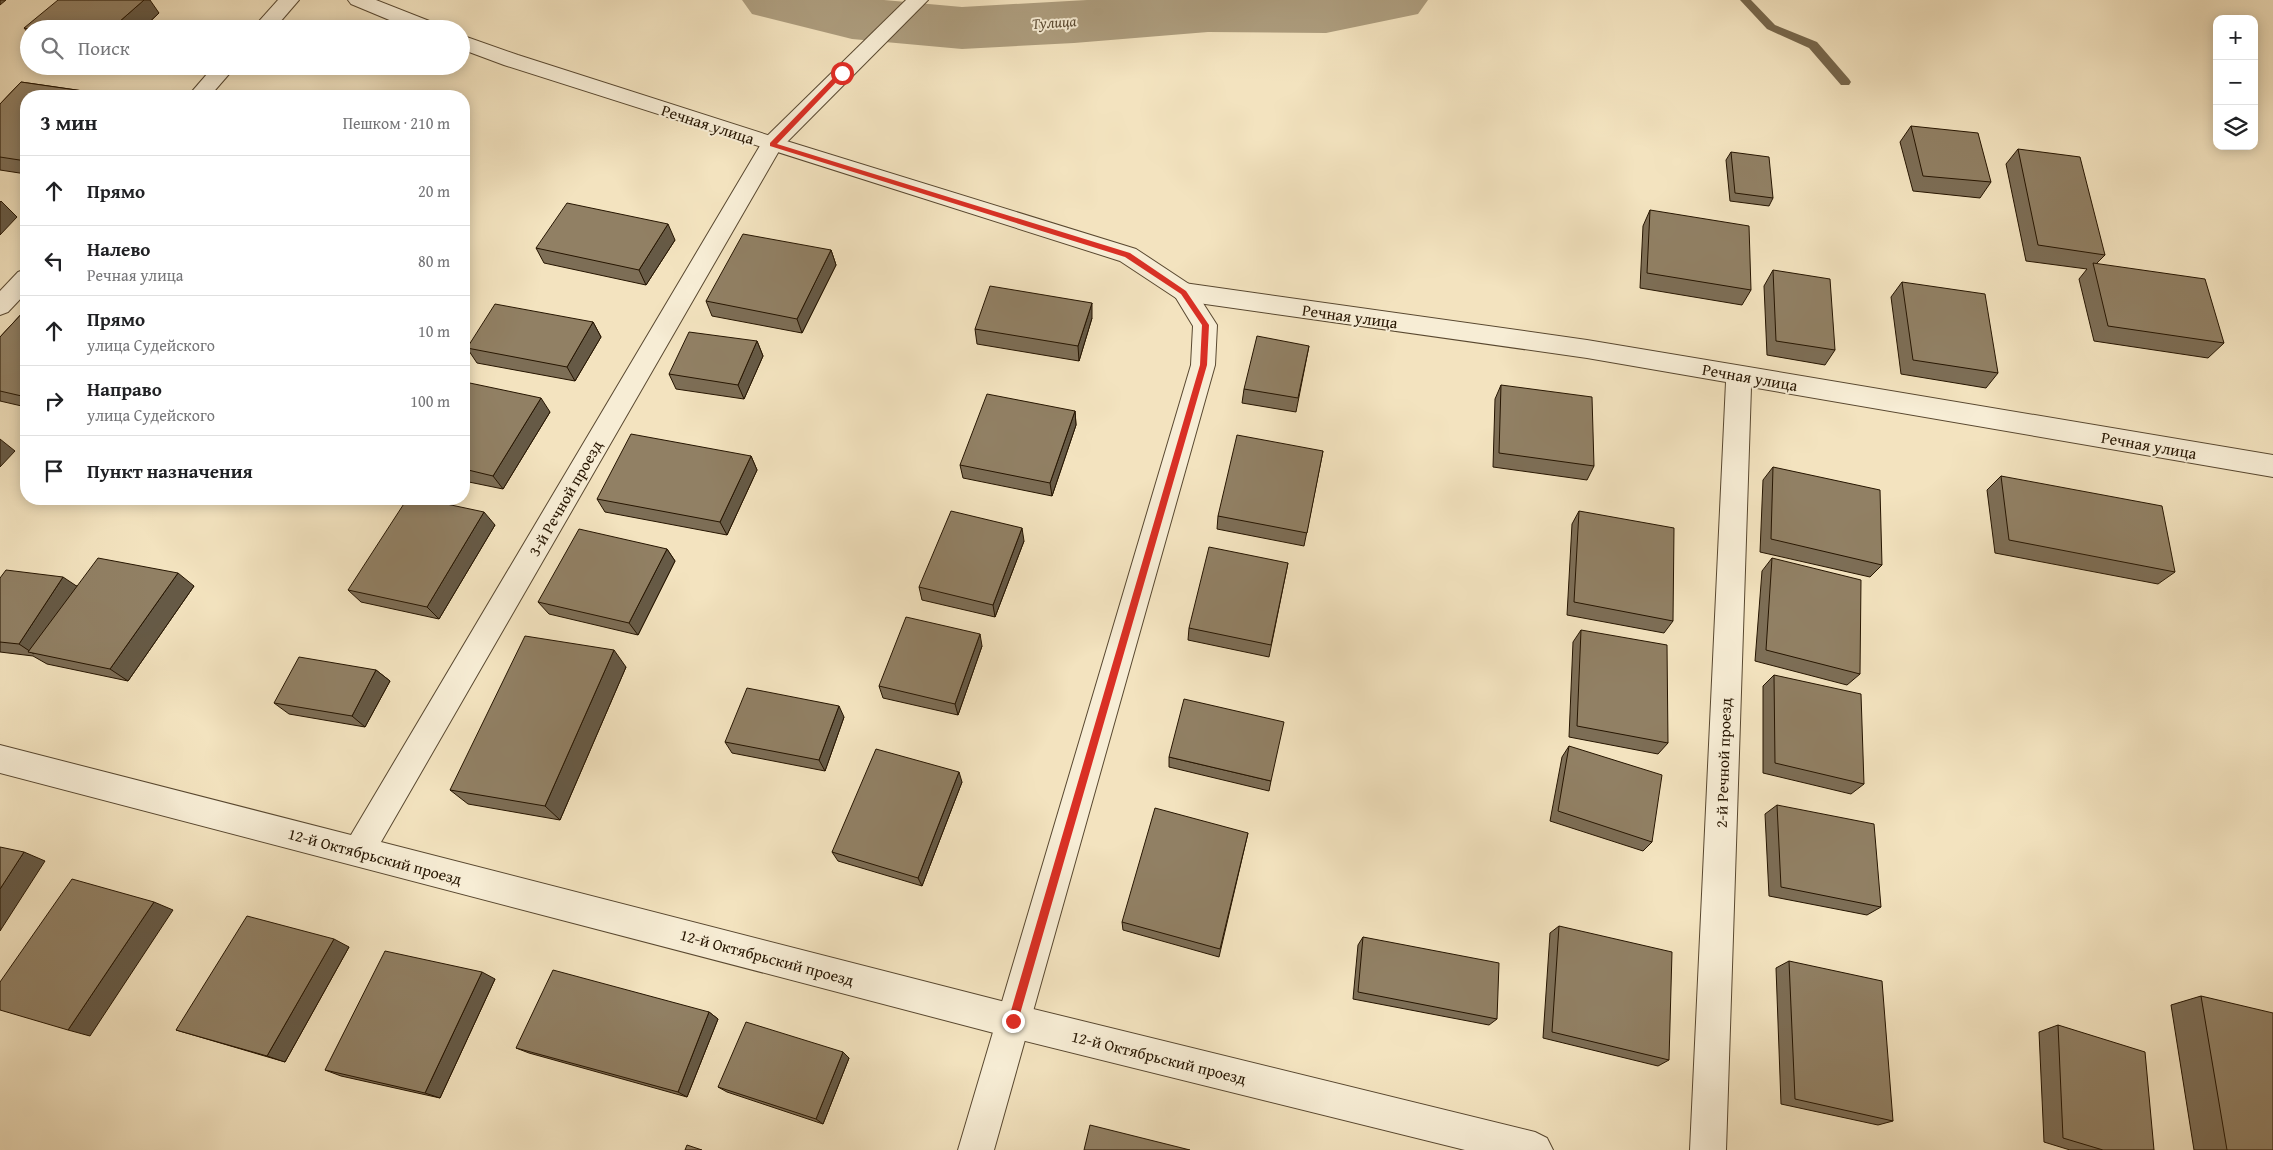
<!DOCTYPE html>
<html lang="ru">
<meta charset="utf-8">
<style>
body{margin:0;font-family:"Gentium Book Plus",serif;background:#f2f2f2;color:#202124}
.controls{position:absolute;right:15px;top:15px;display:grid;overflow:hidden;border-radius:10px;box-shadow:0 2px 12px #0003}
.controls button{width:45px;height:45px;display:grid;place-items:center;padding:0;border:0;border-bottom:1px solid #e0e0e0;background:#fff;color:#202124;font:25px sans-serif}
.stop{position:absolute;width:15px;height:15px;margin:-11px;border:4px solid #d93025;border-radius:50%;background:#fff}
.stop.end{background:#d93025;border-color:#fff;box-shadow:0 1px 5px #0008}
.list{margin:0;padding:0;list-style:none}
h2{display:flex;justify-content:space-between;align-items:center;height:65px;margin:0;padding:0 20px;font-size:21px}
h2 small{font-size:16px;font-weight:400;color:#757577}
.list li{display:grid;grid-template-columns:32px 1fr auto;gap:15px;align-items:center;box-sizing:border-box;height:70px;padding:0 20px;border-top:1px solid #e0e0e0}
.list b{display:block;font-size:19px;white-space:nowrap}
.list p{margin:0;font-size:16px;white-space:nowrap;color:#757577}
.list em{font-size:16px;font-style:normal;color:#757577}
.icon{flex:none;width:28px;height:28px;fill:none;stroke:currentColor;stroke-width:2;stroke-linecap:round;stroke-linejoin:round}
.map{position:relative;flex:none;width:2273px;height:1150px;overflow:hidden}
.search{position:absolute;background:#fff;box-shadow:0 2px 12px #0003;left:20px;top:20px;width:450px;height:55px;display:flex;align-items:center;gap:12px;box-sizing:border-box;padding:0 18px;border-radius:28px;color:#757577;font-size:19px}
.panel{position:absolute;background:#fff;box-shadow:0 2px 12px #0003;left:20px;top:90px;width:450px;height:415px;border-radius:20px}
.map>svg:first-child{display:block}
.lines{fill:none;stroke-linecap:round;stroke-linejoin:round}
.stream{fill:#77674c;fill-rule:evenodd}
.river{fill:#ad9d7e;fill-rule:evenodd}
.service-casing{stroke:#594830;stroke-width:2}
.minor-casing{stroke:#594830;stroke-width:2}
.tertiary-casing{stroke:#594830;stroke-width:2}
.service{fill:#f7edd5;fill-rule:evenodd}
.minor{fill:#f7edd5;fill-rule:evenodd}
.tertiary{fill:#f7edd5;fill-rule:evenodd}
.wall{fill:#7d6e56;stroke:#261501}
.shaded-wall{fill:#665a46;stroke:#261501}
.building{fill:#918064;stroke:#261501}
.route{fill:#d93025}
.labels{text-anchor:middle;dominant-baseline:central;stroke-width:4;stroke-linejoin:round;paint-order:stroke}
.far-water-label{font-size:15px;font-style:italic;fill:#5c4b33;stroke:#f7edd5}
.street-label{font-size:16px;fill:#261501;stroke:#f7edd5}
</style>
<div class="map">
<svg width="2273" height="1150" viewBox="0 0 2273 1150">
<rect width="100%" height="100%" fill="#f3e3bf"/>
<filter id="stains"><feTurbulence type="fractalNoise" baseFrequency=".004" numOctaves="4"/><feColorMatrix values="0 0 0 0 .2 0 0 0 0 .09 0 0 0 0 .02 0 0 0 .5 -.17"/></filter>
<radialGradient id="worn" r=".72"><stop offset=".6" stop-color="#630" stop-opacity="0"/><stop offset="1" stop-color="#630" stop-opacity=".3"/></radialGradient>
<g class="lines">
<path class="stream" d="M1740,0H1751L1775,25L1817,42L1849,79L1851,82L1849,85H1841L1809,48L1767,29Z"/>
<path class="river" d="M742,0H884L962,7L1087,0H1428L1418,14L1326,33L1208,32L1074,43L962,49L852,39L752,14Z"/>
<g class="service-casing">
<path id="service" d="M906,0H928L780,149L772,151L764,149L761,144L764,139Z"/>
</g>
<g class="minor-casing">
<g id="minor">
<path d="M278,0H299L274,29H252Z"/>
<path d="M214,66H236L210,96H188Z"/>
<path d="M772,137L780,139L783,144L381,842L1013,1004L1535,1132L1547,1138L1553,1150H1465L1013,1038L0,773V745L351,835L761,144L764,139Z"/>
<path d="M26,269V293L8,312L0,315V291L18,272Z"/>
<path d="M1184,283L1587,340L2273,455V477L1751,387L1726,1150H1690L1726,382L1587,358L1184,301L1176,298L1172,292L1176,286Z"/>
</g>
</g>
<g class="tertiary-casing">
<g id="tertiary">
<path d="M348,0H376L437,24L440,29H411L351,4Z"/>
<path d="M461,35L518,55L780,139L1136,249L1192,286L1217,325L1215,365L994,1150H958L1191,365L1193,326L1176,298L1120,261L504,65L461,49Z"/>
</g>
</g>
<use href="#service" class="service"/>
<use href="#minor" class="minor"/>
<use href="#tertiary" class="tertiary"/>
</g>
<g class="wall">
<path d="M159,13L142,29H29V34L24,28Z"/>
<path d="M21,82L104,94L106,96H26V174L0,170V104Z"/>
<path d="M1911,126L1991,182L1980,198L1913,191L1900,142Z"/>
<path d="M2018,149L2105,255L2096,264L2224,343L2208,358L2094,341L2079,279L2087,269L2026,261L2006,164Z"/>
<path d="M1731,152L1773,198L1769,206L1730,201L1726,160Z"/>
<path d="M1650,210L1751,290L1742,305L1640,288L1643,226Z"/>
<path d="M675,240L646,285L544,263L536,248Z"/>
<path d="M831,250L836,265L802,333L712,316L706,301Z"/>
<path d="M1773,270L1835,350L1825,365L1767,355L1764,286Z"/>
<path d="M1902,282L1998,373L1986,388L1901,374L1891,297Z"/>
<path d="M26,309V407L0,401V337Z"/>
<path d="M1092,318L1079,361L977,344L975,329Z"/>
<path d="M593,322L601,337L575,381L477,363L467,348Z"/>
<path d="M757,341L763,356L744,399L676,389L669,374Z"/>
<path d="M1309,346L1296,412L1242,403L1244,389Z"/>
<path d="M464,384L550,412L503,489L464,481Z"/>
<path d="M1501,385L1594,466L1587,480L1493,467L1495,399Z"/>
<path d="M1075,411L1076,425L1052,496L963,478L960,465Z"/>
<path d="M1323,451L1304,546L1217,529L1218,516Z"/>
<path d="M751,456L757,470L727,535L605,512L597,499Z"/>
<path d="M1773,467L1882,565L1870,577L1760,552L1763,480Z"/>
<path d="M2001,476L2175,572L2158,584L1995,553L1987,490Z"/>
<path d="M1579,511L1673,621L1664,633L1567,615L1572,524Z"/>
<path d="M495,525L439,619L361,602L348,590Z"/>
<path d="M1024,541L995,617L922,600L919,587Z"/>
<path d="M667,549L675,561L638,635L549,614L538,602Z"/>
<path d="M1772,558L1860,674L1847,685L1755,661L1762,571Z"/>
<path d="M1288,563L1269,657L1188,640L1189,628Z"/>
<path d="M0,578L77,586H194L128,681L47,664L33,656L0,652Z"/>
<path d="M1581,630L1668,743L1658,754L1569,737L1573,642Z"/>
<path d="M982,646L958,715L883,698L879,686Z"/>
<path d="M626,667L560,820L468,804L450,790Z"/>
<path d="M376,670L390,681L365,727L289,714L274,703Z"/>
<path d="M1774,675L1864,784L1851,794L1763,773V686Z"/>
<path d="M844,717L825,771L732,753L725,742Z"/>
<path d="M1569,746L1652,842L1643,851L1550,821L1562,757Z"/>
<path d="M1169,757L1271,781L1269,791L1169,767Z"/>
<path d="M962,782L922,886L838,861L832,852Z"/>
<path d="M1777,805L1881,907L1867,915L1769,896L1765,814Z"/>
<path d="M1248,833L1219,957L1123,930L1122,922Z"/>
<path d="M1559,926L1669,1060L1658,1066L1543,1038L1550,933Z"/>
<path d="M1363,937L1497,1019L1489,1025L1353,999L1358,945Z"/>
<path d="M349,947L285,1062L176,1030Z"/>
<path d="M1789,961L1893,1121L1878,1125L1781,1104L1776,968Z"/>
<path d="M495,979L440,1098L341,1076L325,1070Z"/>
<path d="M2201,996L2273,1150H2194L2171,1005Z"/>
<path d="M709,1012L718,1019L687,1097L529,1053L516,1048Z"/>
<path d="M2058,1025L2154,1150H2070L2044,1142L2039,1032Z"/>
<path d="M843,1052L849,1058L823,1124L727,1092L718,1087Z"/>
</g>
<g class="shaded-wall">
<path d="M0,0H6L0,5Z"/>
<path d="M144,0H150L159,13L142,29H111Z"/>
<path d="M1,201L17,217L0,235V202Z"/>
<path d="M668,224L675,240L646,285L639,270Z"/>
<path d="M831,250L836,265L802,333L797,319Z"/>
<path d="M1092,303V318L1079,361L1078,346Z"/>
<path d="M593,322L601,337L575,381L567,367Z"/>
<path d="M757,341L763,356L744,399L738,385Z"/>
<path d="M541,398L550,412L503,489L493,476Z"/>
<path d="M1075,411L1076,425L1052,496L1050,483Z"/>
<path d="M0,439L15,451L0,467Z"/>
<path d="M751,456L757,470L727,535L720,522Z"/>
<path d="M484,512L495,525L439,619L427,607Z"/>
<path d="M1022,528L1024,541L995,617L993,605Z"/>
<path d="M667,549L675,561L638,635L629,623Z"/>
<path d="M178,573L194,586L128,681L110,669Z"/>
<path d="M63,577L81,589L34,654L19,644Z"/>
<path d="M980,634L982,646L958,715L955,704Z"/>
<path d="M614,650L626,667L560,820L545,806Z"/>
<path d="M376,670L390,681L365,727L352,716Z"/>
<path d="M839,706L844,717L825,771L819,760Z"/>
<path d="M959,772L962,782L922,886L918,878Z"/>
<path d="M24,852L45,861L0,931V889Z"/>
<path d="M154,902L173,910L90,1036L68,1030Z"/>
<path d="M334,939L349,947L285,1062L267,1056Z"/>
<path d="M482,972L495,979L440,1098L425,1093Z"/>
<path d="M709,1012L718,1019L687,1097L678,1092Z"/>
<path d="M843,1052L849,1058L823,1124L816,1119Z"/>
</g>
<g class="building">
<path d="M58,0H144L111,29H29L24,28Z"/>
<path d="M21,82L104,94L101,96H26V161L0,157V104Z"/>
<path d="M1911,126L1978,133L1991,182L1923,176Z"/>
<path d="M2018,149L2080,157L2105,255L2038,245Z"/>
<path d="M1731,152L1769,157L1773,198L1735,193Z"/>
<path d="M567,203L668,224L639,270L536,248Z"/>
<path d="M1650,210L1749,226L1751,290L1647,273Z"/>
<path d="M743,234L831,250L797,319L706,301Z"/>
<path d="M2093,263L2205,279L2224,343L2108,326Z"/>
<path d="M1773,270L1830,279L1835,350L1776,341Z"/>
<path d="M1902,282L1985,294L1998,373L1913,360Z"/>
<path d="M990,286L1092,303L1078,346L975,329Z"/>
<path d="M495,304L593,322L567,367L467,348Z"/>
<path d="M26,309V397L0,391V337Z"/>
<path d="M689,332L757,341L738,385L669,374Z"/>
<path d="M1257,336L1309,346L1298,398L1244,389Z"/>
<path d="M465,382L541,398L493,476L464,469V384Z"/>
<path d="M1501,385L1592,397L1594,466L1499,453Z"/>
<path d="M987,394L1075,411L1050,483L960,465Z"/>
<path d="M631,434L751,456L720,522L597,499Z"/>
<path d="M1237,435L1323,451L1307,533L1218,516Z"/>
<path d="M1773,467L1880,490L1882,565L1771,539Z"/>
<path d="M2001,476L2162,506L2175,572L2009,540Z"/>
<path d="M407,499H423L484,512L427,607L348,590Z"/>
<path d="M951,511L1022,528L993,605L919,587Z"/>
<path d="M1579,511L1674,528L1673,621L1574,602Z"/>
<path d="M579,529L667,549L629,623L538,602Z"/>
<path d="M1209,547L1288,563L1271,645L1189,628Z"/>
<path d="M98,558L178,573L110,669L28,652Z"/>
<path d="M1772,558L1861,580L1860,674L1766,650Z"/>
<path d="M6,570L63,577L19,644L0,642V578Z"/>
<path d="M906,617L980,634L955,704L879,686Z"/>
<path d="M1581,630L1667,645L1668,743L1577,726Z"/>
<path d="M525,636L614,650L545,806L450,790Z"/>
<path d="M299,657L376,670L352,716L274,703Z"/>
<path d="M1774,675L1861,694L1864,784L1775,763Z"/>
<path d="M747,688L839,706L819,760L725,742Z"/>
<path d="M1184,699L1284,722L1271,781L1169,757Z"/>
<path d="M1569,746L1662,775L1652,842L1558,811Z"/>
<path d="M876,749L959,772L918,878L832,852Z"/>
<path d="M1777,805L1874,824L1881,907L1781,887Z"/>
<path d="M1155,808L1248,833L1220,949L1122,922Z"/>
<path d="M0,847L24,852L0,889Z"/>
<path d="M72,879L154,902L68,1030L0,1010V982Z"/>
<path d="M247,916L334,939L267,1056L176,1030Z"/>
<path d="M1559,926L1672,952L1669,1060L1552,1032Z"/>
<path d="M1363,937L1499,963L1497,1019L1358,992Z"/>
<path d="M385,951L482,972L425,1093L325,1070Z"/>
<path d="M1789,961L1882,981L1893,1121L1795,1099Z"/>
<path d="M553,970L709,1012L678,1092L516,1048Z"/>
<path d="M2201,996L2273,1013V1150H2227Z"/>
<path d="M746,1022L843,1052L816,1119L718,1087Z"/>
<path d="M2058,1025L2145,1052L2154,1150H2103L2063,1138Z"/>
<path d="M1090,1125L1190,1150H1084Z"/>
<path d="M687,1145L702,1150H685Z"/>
</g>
<path class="route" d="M840,71L845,73L777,144L1130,253L1186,291L1209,325L1207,365L1018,1021L1013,1026L1008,1021L1200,365L1202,325L1181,294L1125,257L770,146V143Z"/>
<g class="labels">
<g class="far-water-label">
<text transform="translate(1054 22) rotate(-4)">Тулица</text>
</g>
<g class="street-label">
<text transform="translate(708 124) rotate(18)">Речная улица</text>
<text transform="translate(1350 316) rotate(8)">Речная улица</text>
<text transform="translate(1750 377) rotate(10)">Речная улица</text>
<text transform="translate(2149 445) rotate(10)">Речная улица</text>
<text transform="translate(565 498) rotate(-60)">3-й Речной проезд</text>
<text transform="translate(1723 763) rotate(-88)">2-й Речной проезд</text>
<text transform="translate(375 856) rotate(15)">12-й Октябрьский проезд</text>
<text transform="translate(767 957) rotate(15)">12-й Октябрьский проезд</text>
<text transform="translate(1159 1057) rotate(14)">12-й Октябрьский проезд</text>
</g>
</g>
<rect width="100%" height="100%" filter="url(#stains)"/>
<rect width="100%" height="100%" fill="url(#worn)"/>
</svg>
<div class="controls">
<button>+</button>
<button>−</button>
<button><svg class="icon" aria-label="layers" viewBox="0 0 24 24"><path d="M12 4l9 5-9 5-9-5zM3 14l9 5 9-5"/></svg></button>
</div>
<div class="stop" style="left:842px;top:73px"></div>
<div class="stop end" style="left:1013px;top:1021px"></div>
<div class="search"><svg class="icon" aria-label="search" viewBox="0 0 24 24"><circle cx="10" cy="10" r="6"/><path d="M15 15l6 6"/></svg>Поиск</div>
<section class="panel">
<h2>3 мин<small>Пешком · 210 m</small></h2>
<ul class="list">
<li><svg class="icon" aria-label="ahead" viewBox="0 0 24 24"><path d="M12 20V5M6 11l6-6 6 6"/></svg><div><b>Прямо</b></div><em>20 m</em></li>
<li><svg class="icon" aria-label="left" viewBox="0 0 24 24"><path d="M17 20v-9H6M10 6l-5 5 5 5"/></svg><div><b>Налево</b><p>Речная улица</p></div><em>80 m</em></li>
<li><svg class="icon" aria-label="ahead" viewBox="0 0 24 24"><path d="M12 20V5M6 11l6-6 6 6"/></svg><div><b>Прямо</b><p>улица Судейского</p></div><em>10 m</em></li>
<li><svg class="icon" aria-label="right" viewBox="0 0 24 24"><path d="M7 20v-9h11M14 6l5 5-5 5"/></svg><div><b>Направо</b><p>улица Судейского</p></div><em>100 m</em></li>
<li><svg class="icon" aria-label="arrive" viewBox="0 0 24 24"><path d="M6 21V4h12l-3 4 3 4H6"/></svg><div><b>Пункт назначения</b></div></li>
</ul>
</section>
</div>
